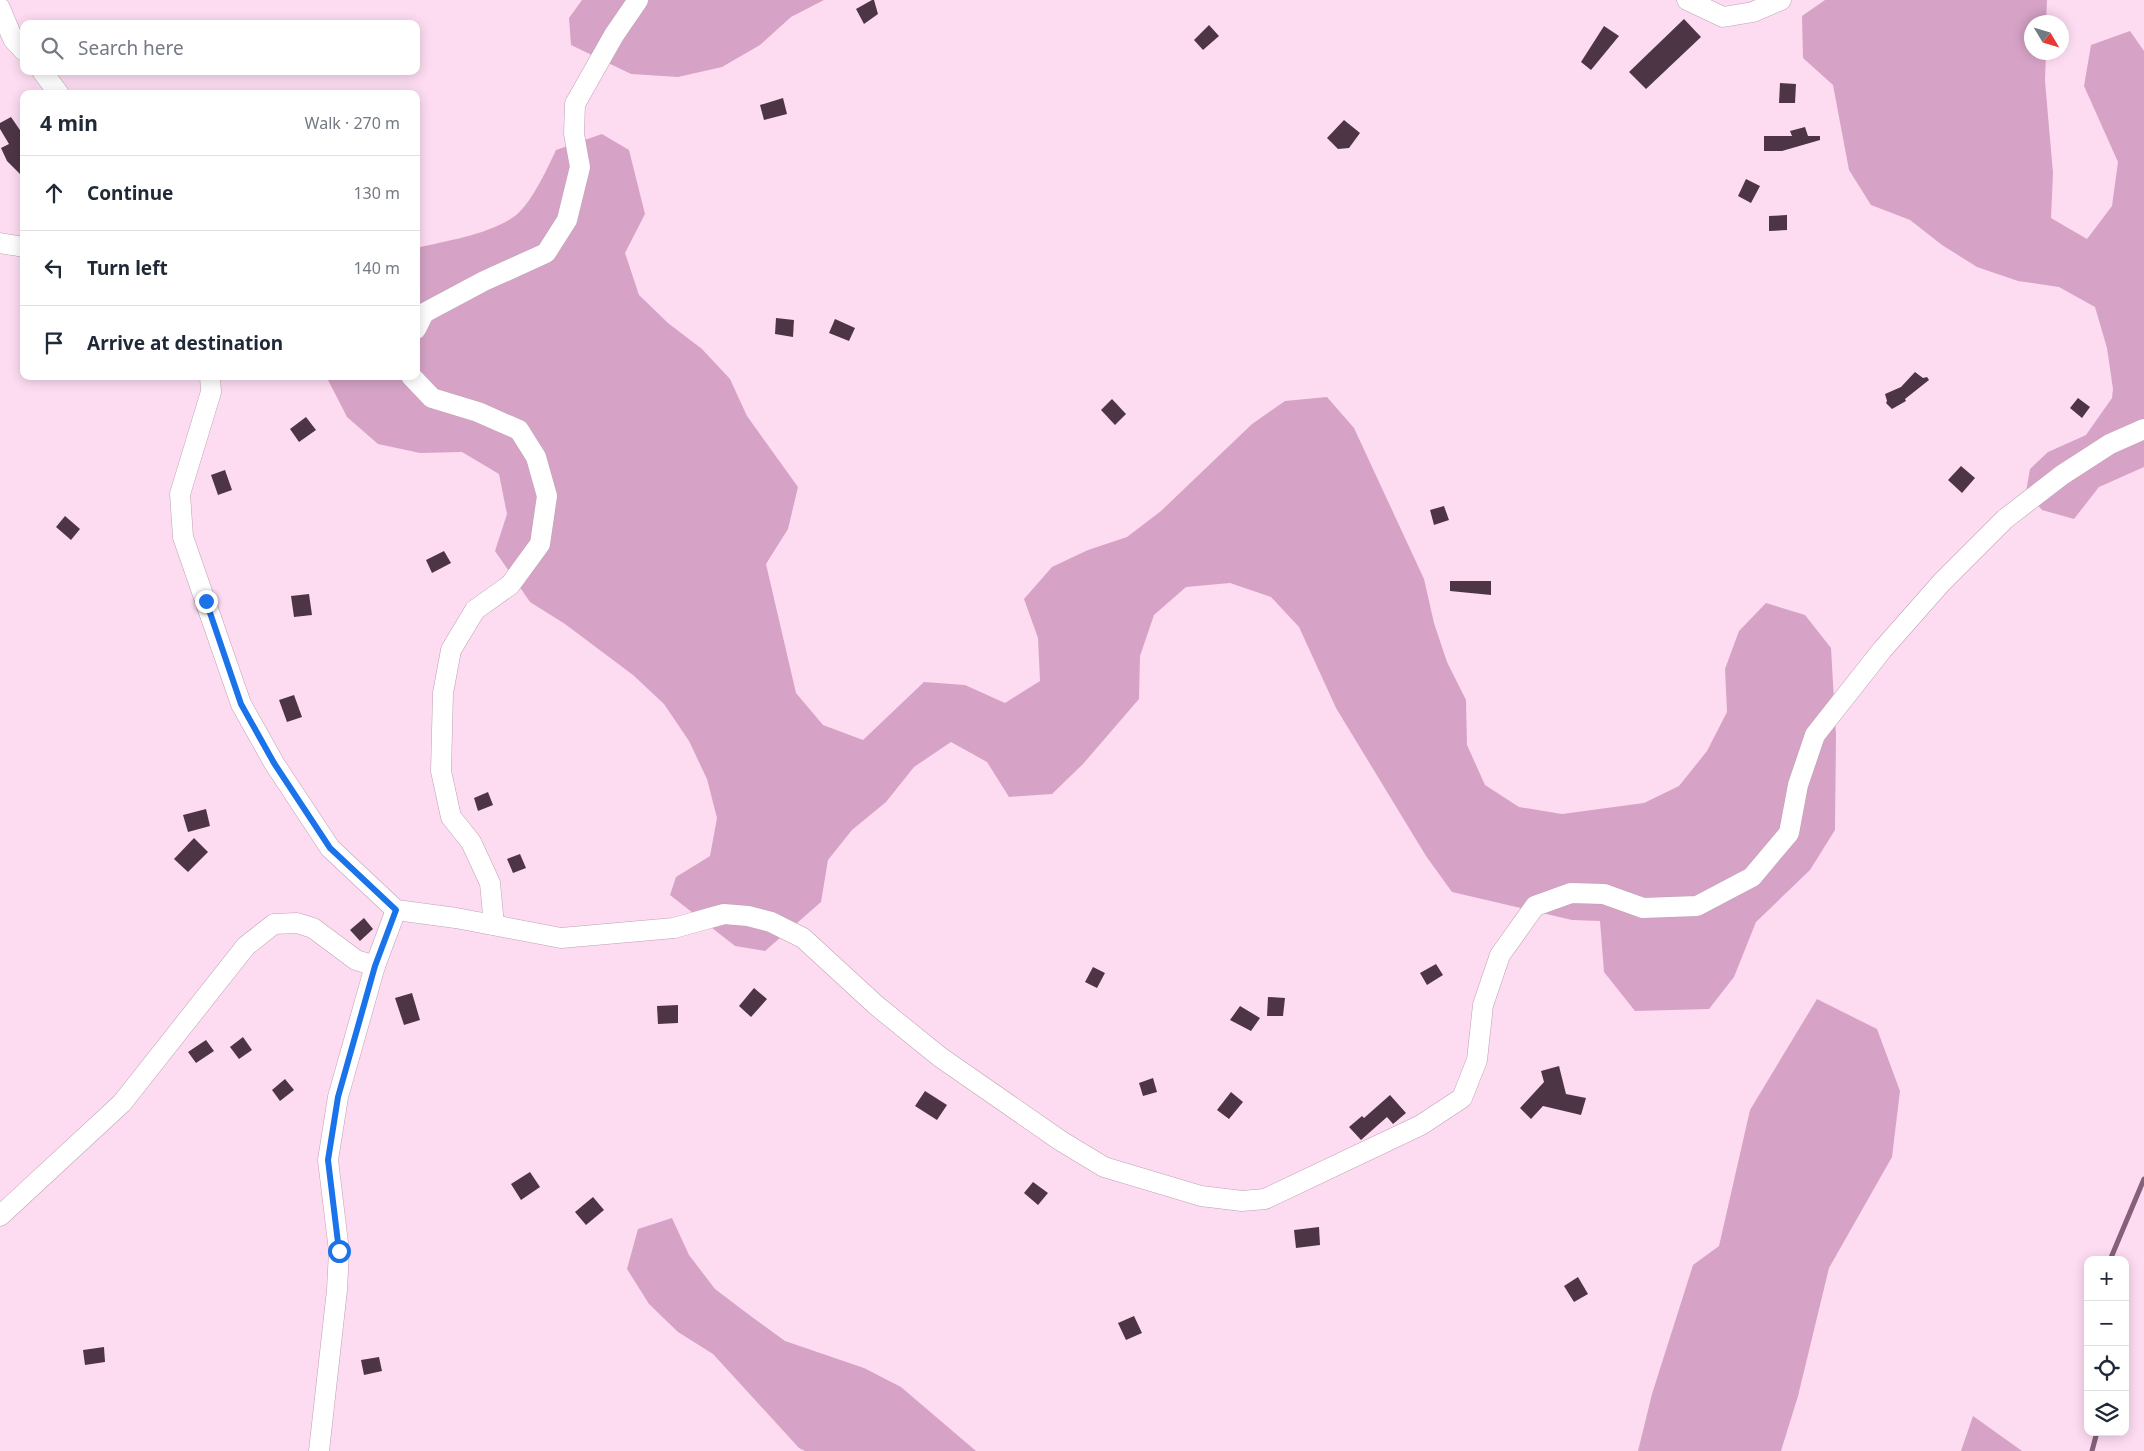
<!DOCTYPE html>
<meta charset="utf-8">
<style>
body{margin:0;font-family:"Noto Sans",sans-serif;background:#f2f2f3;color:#1f2937}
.controls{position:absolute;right:15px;bottom:15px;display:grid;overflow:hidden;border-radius:10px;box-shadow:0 2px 12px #0003}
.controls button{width:45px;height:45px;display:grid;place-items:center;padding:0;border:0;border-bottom:1px solid #e0e1e3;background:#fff;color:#1f2937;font:25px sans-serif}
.compass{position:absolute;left:2024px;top:15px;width:45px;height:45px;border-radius:50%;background:#fff;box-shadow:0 2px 12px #0003;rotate:128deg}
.stop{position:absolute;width:15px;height:15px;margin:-11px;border:4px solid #1a73e8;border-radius:50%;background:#fff}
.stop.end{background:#1a73e8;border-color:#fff;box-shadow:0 1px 5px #0008}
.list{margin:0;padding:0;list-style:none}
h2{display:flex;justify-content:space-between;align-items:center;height:65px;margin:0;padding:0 20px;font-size:21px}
h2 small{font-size:16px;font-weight:400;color:#747a83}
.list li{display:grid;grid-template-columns:32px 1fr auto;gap:15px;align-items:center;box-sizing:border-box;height:75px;padding:0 20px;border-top:1px solid #e0e1e3}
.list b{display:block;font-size:19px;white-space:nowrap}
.list em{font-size:16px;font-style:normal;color:#747a83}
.icon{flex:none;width:28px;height:28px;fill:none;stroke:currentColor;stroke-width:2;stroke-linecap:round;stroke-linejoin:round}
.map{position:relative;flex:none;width:2144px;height:1451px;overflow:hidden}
.search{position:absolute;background:#fff;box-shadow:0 2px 12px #0003;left:20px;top:20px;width:400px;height:55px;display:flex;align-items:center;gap:12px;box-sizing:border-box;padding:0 18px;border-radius:10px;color:#747a83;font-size:19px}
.panel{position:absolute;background:#fff;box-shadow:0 2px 12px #0003;left:20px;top:90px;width:400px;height:290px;border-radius:10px}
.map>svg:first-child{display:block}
.forest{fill:#d6a3c6}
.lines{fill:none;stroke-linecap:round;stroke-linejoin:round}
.stream{stroke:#86607a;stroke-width:5}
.building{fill:#4e3546}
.street-casing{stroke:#bfa0b5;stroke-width:21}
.street{stroke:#fff;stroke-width:20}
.route{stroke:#1a73e8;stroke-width:6}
</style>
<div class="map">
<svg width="2144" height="1451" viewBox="0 0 2144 1451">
<rect width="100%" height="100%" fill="#fddcf2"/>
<g class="forest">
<path d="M582,0H824L791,17L760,45L722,67L678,77L631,74L571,45L569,18Z"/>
<path d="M1825,0H2047L2046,22H2032V52L2046,53L2045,81L2053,173L2051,218L2087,239L2112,206L2118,162L2084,86L2091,45L2130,31L2144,51V467L2099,487L2074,519L2042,510L2026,492L2030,469L2048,452L2086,435L2112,398L2113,389L2107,348L2095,307L2059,287L2018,281L1977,267L1942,245L1910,220L1871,205L1849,170L1833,85L1803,58L1802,16Z"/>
<path d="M602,134L629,150L645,214L625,253L639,295L668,323L702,349L730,379L747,416L798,487L788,529L766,564L796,693L823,725L863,740L924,682L965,685L1005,703L1040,681L1038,638L1024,599L1052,567L1088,550L1127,537L1161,511L1252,424L1285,401L1327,397L1354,428L1424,579L1434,623L1447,662L1466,700L1467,745L1485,785L1519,807L1562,814L1644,803L1679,786L1707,751L1727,712L1725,669L1739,631L1766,603L1805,615L1831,648L1836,735L1835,830L1810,870L1756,922L1734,977L1709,1009L1635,1011L1604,972L1600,921L1572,920L1452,892L1426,856L1336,708L1299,627L1271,597L1230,583L1186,587L1154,615L1140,656L1139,699L1083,764L1052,794L1009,797L987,762L951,742L914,767L886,802L852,830L828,860L821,902L765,951L735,946L670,895L676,877L710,856L717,818L707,779L689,741L664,704L633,675L565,624L530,602L495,551L507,514L499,474L462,452L420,453L378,444L347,417L326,376H416V248C446,241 486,235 512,218C530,207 547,169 556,150Z"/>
<path d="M1817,999L1877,1029L1900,1091L1892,1157L1829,1268L1798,1396L1781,1451H1638L1652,1394L1693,1265L1719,1246L1750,1110Z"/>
<path d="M672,1218L689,1255L715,1289L752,1317L785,1341L864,1368L901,1387L976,1451H805L799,1448L713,1354L678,1332L649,1304L627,1269L638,1229Z"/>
<path d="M1973,1416L2022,1451H1961Z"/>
</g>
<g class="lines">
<g class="stream">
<path d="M2110,1260L2144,1179"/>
<path d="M2092,1451L2097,1432"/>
</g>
</g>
<g class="building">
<path d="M872,0H874L878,14L864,24L856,9Z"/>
<path d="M1684,19L1701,37L1646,89L1629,72Z"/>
<path d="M1209,25L1219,36L1203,50L1194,40Z"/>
<path d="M1604,26L1619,36L1591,70L1581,62Z"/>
<path d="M1780,83L1796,84L1795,103H1779Z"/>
<path d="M783,98L787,114L764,120L760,105Z"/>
<path d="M11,117L24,136V178L7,161L1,148L9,144L0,129V123Z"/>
<path d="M1344,120L1360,133L1349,148L1338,149L1327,138Z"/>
<path d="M1805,127L1808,136H1820V140L1782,151H1764V136H1792L1790,131Z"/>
<path d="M1746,179L1760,186L1751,203L1738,196Z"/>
<path d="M1787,215V230L1769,231V216Z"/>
<path d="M776,318L794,320L793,337L775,334Z"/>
<path d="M835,319L855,328L849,341L829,333Z"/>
<path d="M1915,372L1923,378L1927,377L1929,380L1905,399L1906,401L1892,409L1886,403L1887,401L1885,394L1901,387Z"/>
<path d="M2078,398L2090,407L2082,418L2070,408Z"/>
<path d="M1112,399L1126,414L1115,425L1101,410Z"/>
<path d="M306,417L316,430L299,442L290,429Z"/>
<path d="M1961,466L1975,478L1962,493L1948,480Z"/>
<path d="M225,470L232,490L218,495L211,475Z"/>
<path d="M1444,506L1449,520L1434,525L1430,510Z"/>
<path d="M65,516L80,529L71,540L56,527Z"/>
<path d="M444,551L451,563L432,573L426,560Z"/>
<path d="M1450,581H1491V595L1450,591Z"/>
<path d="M309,594L312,615L294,617L291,596Z"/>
<path d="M294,695L302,717L287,722L279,700Z"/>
<path d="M488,792L493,805L478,811L474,798Z"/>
<path d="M206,809L210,826L188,832L183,815Z"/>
<path d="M194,838L208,852L188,872L174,859Z"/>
<path d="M520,854L526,868L513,873L507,859Z"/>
<path d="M364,918L373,929L360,941L350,930Z"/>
<path d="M1436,964L1443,975L1427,985L1420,973Z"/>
<path d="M1093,967L1105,973L1097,988L1085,982Z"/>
<path d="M754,988L767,999L751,1017L739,1006Z"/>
<path d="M412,993L420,1020L404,1025L395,998Z"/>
<path d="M1268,997L1285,998L1283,1016H1267Z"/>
<path d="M678,1005V1023L658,1024L657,1006Z"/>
<path d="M1240,1006L1260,1018L1251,1031L1230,1020Z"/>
<path d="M243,1037L252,1050L239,1059L230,1047Z"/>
<path d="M206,1040L214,1051L196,1063L188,1052Z"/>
<path d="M1559,1066L1566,1094L1586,1098L1581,1115L1543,1106L1531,1119L1520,1108L1544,1082L1541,1071Z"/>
<path d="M1153,1078L1157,1092L1143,1096L1139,1083Z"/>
<path d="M285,1079L294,1090L280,1101L272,1090Z"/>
<path d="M925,1091L947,1105L937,1120L915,1106Z"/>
<path d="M1231,1092L1243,1102L1229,1119L1217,1110Z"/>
<path d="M1390,1095L1406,1113L1393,1124L1387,1117L1361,1140L1349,1127L1362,1116L1364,1118Z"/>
<path d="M530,1172L540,1187L521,1200L511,1184Z"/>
<path d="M1033,1182L1048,1193L1038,1205L1024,1193Z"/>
<path d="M593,1197L604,1210L586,1225L575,1212Z"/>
<path d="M1319,1227L1320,1245L1296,1248L1294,1230Z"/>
<path d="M1578,1277L1588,1294L1574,1302L1564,1286Z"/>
<path d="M1134,1316L1142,1333L1126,1340L1118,1323Z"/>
<path d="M104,1347L105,1362L85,1365L83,1350Z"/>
<path d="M379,1357L382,1371L364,1375L361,1360Z"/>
</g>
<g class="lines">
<g class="street-casing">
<g id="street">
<path d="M1687,0L1723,17L1753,12L1781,0"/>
<path d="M0,8L13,39L24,51"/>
<path d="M42,71L59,94"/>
<path d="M0,243L24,247"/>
<path d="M416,329L424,313L484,281L546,253L567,220L580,167L574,134L575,104L614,35L638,0"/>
<path d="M210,376L211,392L180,494L183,537L241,704L274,763L330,848L396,910L456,918L561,938L674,928L724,914L748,916L771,922L803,938L877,1006L940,1057L1061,1141L1104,1167L1201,1196L1242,1201L1265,1199L1421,1125L1462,1098L1477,1060L1483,1005L1500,955L1535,906L1571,893L1604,894L1643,908L1697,906L1752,877L1789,833L1798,785L1815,735L1882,650L1942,582L2005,519L2062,475L2110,444L2144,429"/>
<path d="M411,376L432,398L478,412L519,430L536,457L547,496L540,544L510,585L475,610L451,650L443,693L441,771L451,817L471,842L490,883L494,925"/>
<path d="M0,1216L122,1103L246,946L274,924L297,923L313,928L356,960L375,966"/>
<path d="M319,1451L337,1290L339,1251L328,1160L338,1097L375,966L396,910"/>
</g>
</g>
<use href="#street" class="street"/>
</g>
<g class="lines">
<path class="route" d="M206,601L241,704L274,763L330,848L396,910L375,966L338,1097L328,1160L339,1251"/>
</g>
</svg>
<div class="controls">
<button>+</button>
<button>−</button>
<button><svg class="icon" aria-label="locate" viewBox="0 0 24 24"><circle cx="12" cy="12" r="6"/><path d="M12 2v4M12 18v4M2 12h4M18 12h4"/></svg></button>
<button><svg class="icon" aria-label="layers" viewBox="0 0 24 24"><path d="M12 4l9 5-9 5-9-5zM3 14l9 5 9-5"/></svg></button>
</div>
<svg class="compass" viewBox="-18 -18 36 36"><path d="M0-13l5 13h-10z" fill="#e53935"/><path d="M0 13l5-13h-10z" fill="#747a83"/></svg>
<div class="stop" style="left:339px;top:1251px"></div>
<div class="stop end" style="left:206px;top:601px"></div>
<div class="search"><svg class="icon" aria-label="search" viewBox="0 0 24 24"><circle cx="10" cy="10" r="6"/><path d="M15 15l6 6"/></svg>Search here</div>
<section class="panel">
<h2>4 min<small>Walk · 270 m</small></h2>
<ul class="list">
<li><svg class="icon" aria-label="ahead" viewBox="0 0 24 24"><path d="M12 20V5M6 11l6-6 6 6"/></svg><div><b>Continue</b></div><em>130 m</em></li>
<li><svg class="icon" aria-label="left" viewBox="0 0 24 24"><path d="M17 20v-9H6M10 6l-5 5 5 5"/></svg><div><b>Turn left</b></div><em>140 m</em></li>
<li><svg class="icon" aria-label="arrive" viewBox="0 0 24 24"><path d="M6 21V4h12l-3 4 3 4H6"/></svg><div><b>Arrive at destination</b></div></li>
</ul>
</section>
</div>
